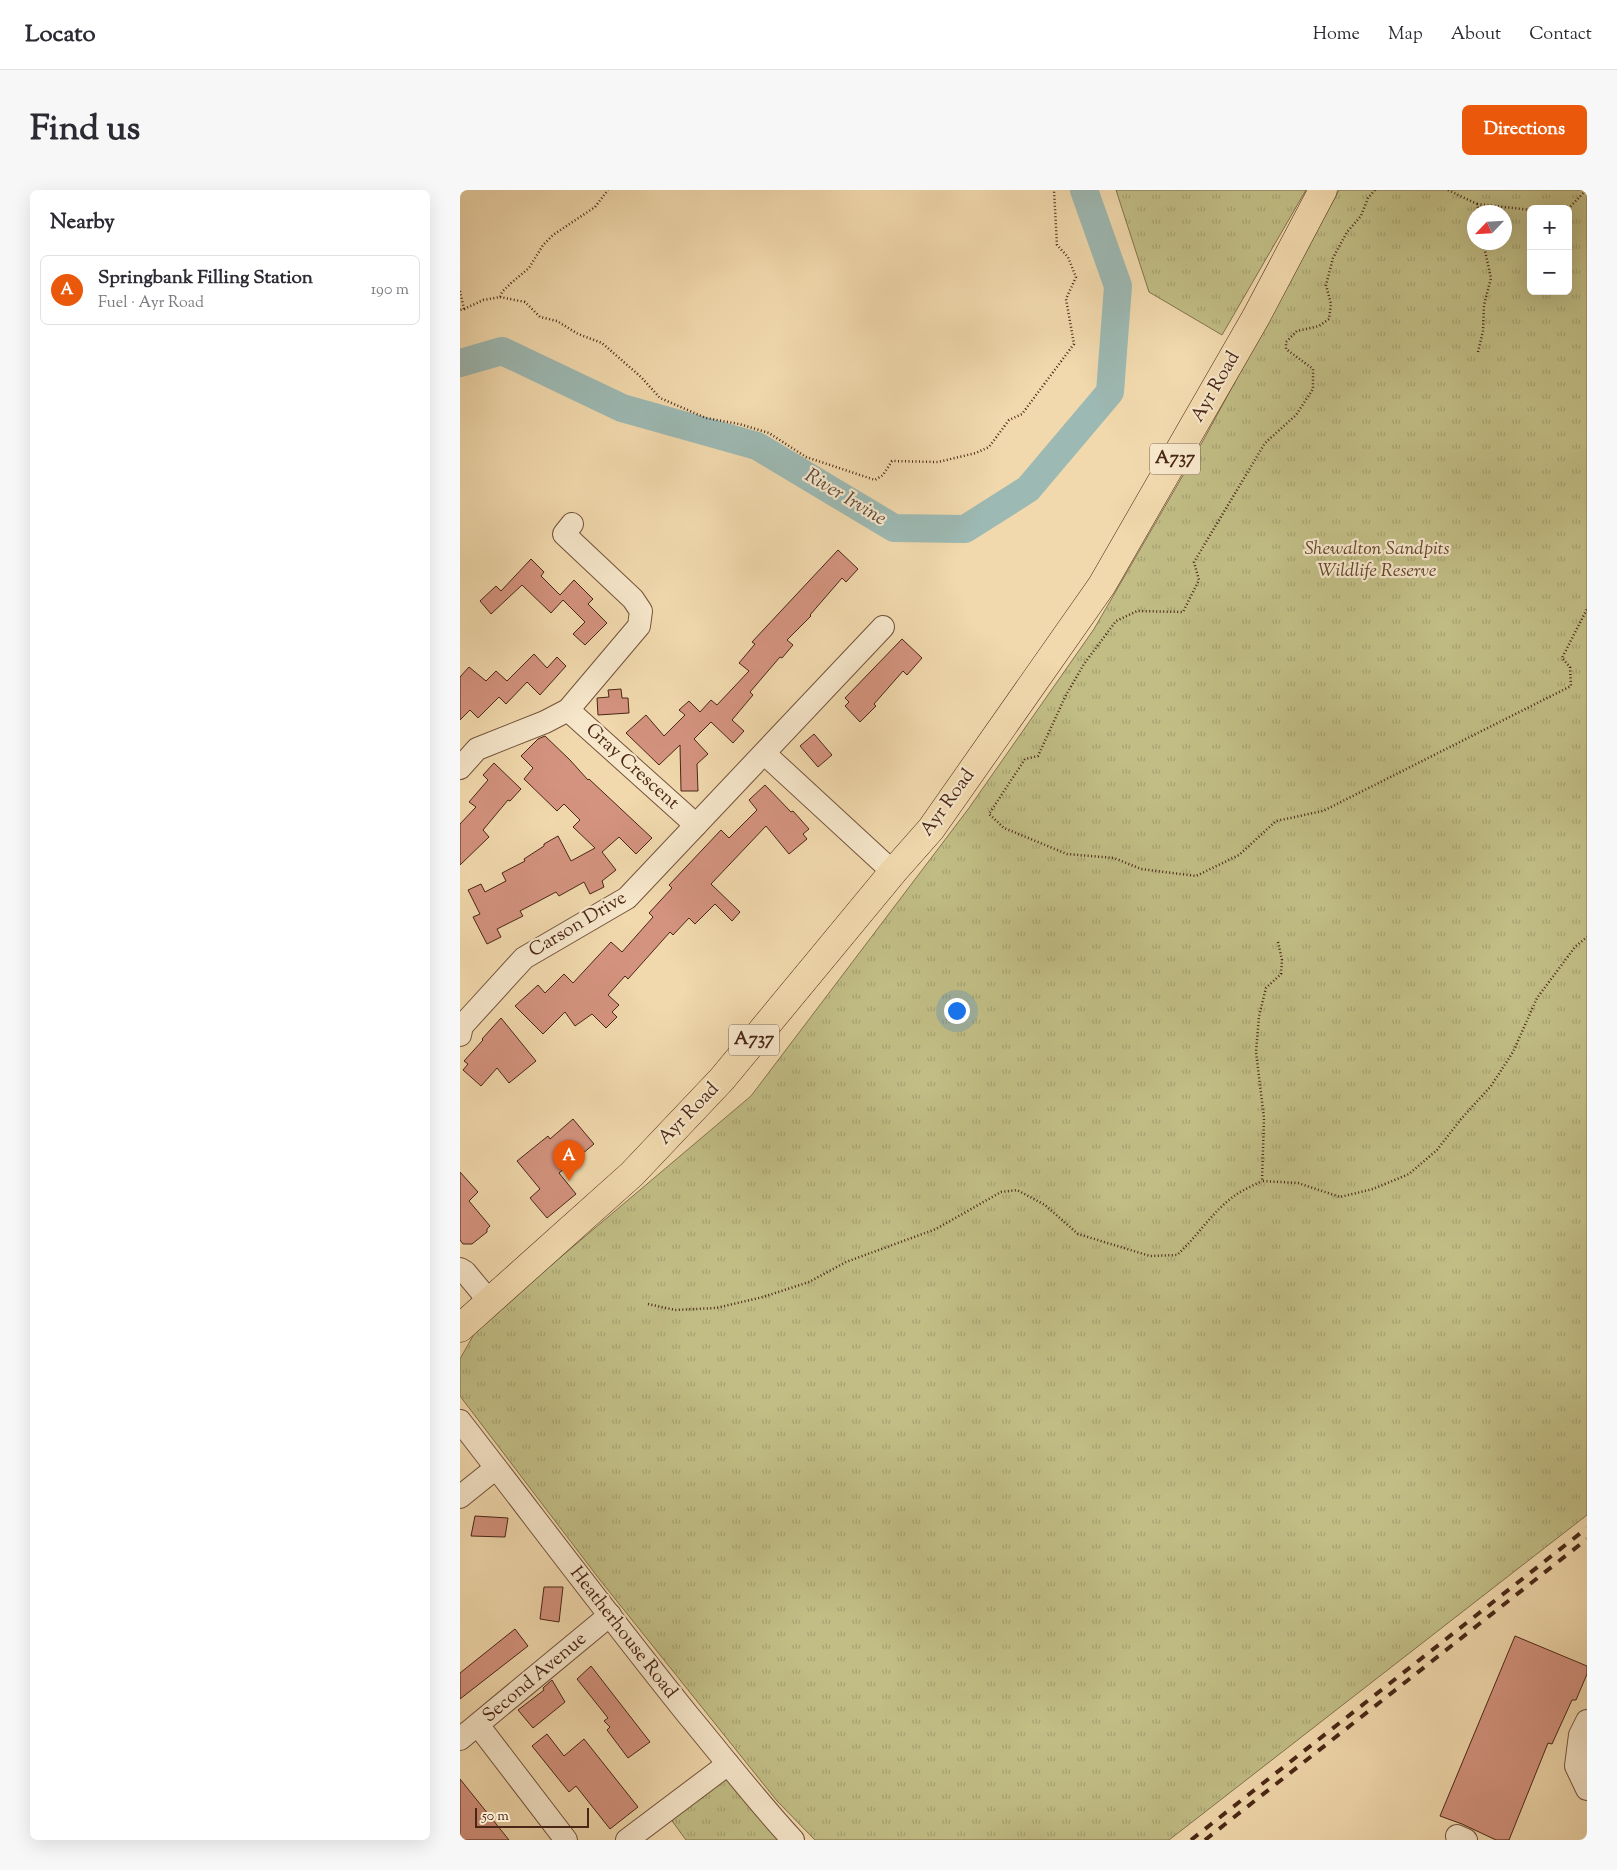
<!DOCTYPE html>
<meta charset="utf-8">
<style>
body{margin:0;font-family:"Sorts Mill Goudy",serif;background:#f7f7f7;color:#2b2b33}
.controls{position:absolute;right:15px;top:15px;display:grid;overflow:hidden;border-radius:8px;box-shadow:0 5px 20px #0002}
.controls button{width:45px;height:45px;display:grid;place-items:center;padding:0;border:0;border-bottom:1px solid #e1e1e2;background:#fff;color:#2b2b33;font:25px sans-serif}
.compass{position:absolute;left:1007px;top:15px;width:45px;height:45px;border-radius:50%;background:#fff;box-shadow:0 5px 20px #0002;rotate:245deg}
.scale{position:absolute;left:15px;bottom:12px;width:114px;box-sizing:border-box;padding-left:5px;border:2px solid #492616;border-top:0;font-size:14px;line-height:18px;white-space:nowrap;color:#492616;-webkit-text-stroke:4px #f6e6ca;paint-order:stroke}
.you{position:absolute;left:496px;top:820px;width:18px;height:18px;margin:-12px;border:4px solid #fff;border-radius:50%;background:#1a73e8;box-shadow:0 0 0 8px #1a73e833}
.badge{display:grid;place-items:center;width:32px;height:32px;border-radius:50%;background:#ea580c;color:#fff;font-size:16px;font-weight:700}
.pin{position:absolute;translate:-50% -41px;filter:drop-shadow(0 1px 2px #0008)}
.pin::after{content:'';position:absolute;top:26px;width:18px;height:15px;background:inherit;clip-path:polygon(0 0,100% 0,50% 100%)}
.list{margin:0;padding:0;list-style:none}
h2{display:flex;justify-content:space-between;align-items:center;height:65px;margin:0;padding:0 20px;font-size:21px}
h2 small{font-size:16px;font-weight:400;color:#7c7c81}
.list li{display:grid;grid-template-columns:32px 1fr auto;gap:15px;align-items:center;box-sizing:border-box;height:70px;margin:0 10px 10px;padding:0 10px;border:1px solid #e1e1e2;border-radius:8px}
.list b{display:block;font-size:19px;white-space:nowrap}
.list p{margin:0;font-size:16px;white-space:nowrap;color:#7c7c81}
.list em{font-size:16px;font-style:normal;color:#7c7c81}
.map{position:relative;flex:none;width:1127px;height:1650px;overflow:hidden;border-radius:8px}
header{display:flex;align-items:center;gap:30px;box-sizing:border-box;height:70px;padding:0 25px;background:#fff;border-bottom:1px solid #e1e1e2}
header strong{font-size:24px}
nav{display:flex;gap:28px;margin-inline-start:auto;font-size:18px}
.intro{display:flex;align-items:center;justify-content:space-between;box-sizing:border-box;height:120px;padding:0 30px}
h1{margin:0;font-size:35px}
.button{padding:12px 22px;border-radius:8px;background:#ea580c;color:#fff;font-size:18px;font-weight:700}
main{display:flex;gap:30px;padding:0 30px}
aside{flex:1;background:#fff;border-radius:8px;box-shadow:0 5px 20px #0002}
.map>svg:first-child{display:block}
.grass{fill:url(#grass-tufts);stroke:#85724e;fill-rule:evenodd}
.lines{fill:none;stroke-linecap:round;stroke-linejoin:round}
.river{stroke:#9db9b3;stroke-width:28}
.building{fill:#d4937f;stroke:#492616}
.minor-casing{stroke:#73533c;stroke-width:24}
.major-casing{stroke:#492616;stroke-width:29}
.path{stroke:#492616;stroke-width:2.5;stroke-dasharray:1 2.5;stroke-linecap:butt}
.minor{stroke:#f6e6ca;stroke-width:22}
.major{stroke:#f1d9ad;stroke-width:28}
.rail{stroke:#492616;stroke-width:4;stroke-dasharray:9 9;stroke-linecap:butt}
.labels{text-anchor:middle;dominant-baseline:central;stroke-width:4.5;stroke-linejoin:round;paint-order:stroke}
.shield{fill:#f6e6ca;stroke:#7d604c;stroke-width:1}
.shield-label{font-size:18px;font-weight:bold;fill:#492616}
.street-label{font-size:19px;fill:#492616;stroke:#f6e6ca}
.park-label{font-size:19px;font-style:italic;fill:#61442c;stroke:#f6e6ca}
.water-label{font-size:20px;font-style:italic;fill:#5e4b3d;stroke:#f6e6ca}
</style>
<header>
<strong>Locato</strong>
<nav><a>Home</a><a>Map</a><a>About</a><a>Contact</a></nav>
</header>
<div class="intro"><h1>Find us</h1><a class="button">Directions</a></div>
<main>
<aside>
<h2>Nearby<small></small></h2>
<ul class="list">
<li><span class="badge">A</span><div><b>Springbank Filling Station</b><p>Fuel · Ayr Road</p></div><em>190 m</em></li>
</ul>
</aside>
<div class="map">
<svg width="1127" height="1650" viewBox="0 0 1127 1650">
<defs>
<pattern id="grass-tufts" width="24" height="20" patternUnits="userSpaceOnUse" patternTransform="scale(1.25)"><rect width="24" height="20" fill="#c1bd85"/><path d="M3 7l-1-3M5 7V3M7 7l1-3M15 17l-1-3M17 17v-4M19 17l1-3" fill="none" stroke="#a7a272"/></pattern>
</defs>
<rect width="100%" height="100%" fill="#f1d9ad"/>
<filter id="stains"><feTurbulence type="fractalNoise" baseFrequency=".004" numOctaves="4"/><feColorMatrix values="0 0 0 0 .2 0 0 0 0 .09 0 0 0 0 .02 0 0 0 .5 -.17"/></filter>
<radialGradient id="worn" r=".72"><stop offset=".6" stop-color="#630" stop-opacity="0"/><stop offset="1" stop-color="#630" stop-opacity=".3"/></radialGradient>
<g class="grass">
<path d="M656,0H846L762,145L689,102Z"/>
<path d="M879,0H1127V1325L709,1650H355L317,1611L140,1390L0,1206V1169L18,1137L291,906L509,618L634,439L744,249ZM1071,19H1108V101H1071ZM1014,22H1044V52H1014Z"/>
<path d="M268,1578L329,1650H226L207,1624Z"/>
</g>
<g class="lines">
<path class="river" d="M0,173L42,161L162,218L297,256L434,338L505,339L568,299L650,202L658,96L624,0"/>
</g>
<g class="building">
<path d="M378,360L398,379L386,392L382,388L350,425L351,426L327,450L333,455L322,468L320,467L290,502L293,505L272,530L284,541L273,553L251,532L234,549L248,564L237,574L238,601H221L220,555L199,575L166,543L186,525L204,546L225,525L219,520L229,511L240,522L251,510L257,515L289,481L279,473L295,454L292,452Z"/>
<path d="M71,369L84,382L81,386L100,405L114,390L133,409L128,414L147,433L125,455L113,444L125,432L103,410L91,423L62,395L31,424L20,411L36,396L41,401Z"/>
<path d="M442,449L462,468L447,485L443,481L414,514L416,516L400,532L385,516L389,512L385,508Z"/>
<path d="M74,464L87,478L97,467L106,476L80,505L67,492L46,514L39,507L18,528L10,520L0,530V487L9,477L26,491L36,481L47,491Z"/>
<path d="M161,499L162,508H168L169,523L138,525L137,508L149,507L148,500Z"/>
<path d="M354,544L372,565L358,577L340,556Z"/>
<path d="M85,546L110,570L128,590L129,589L192,648L176,664L159,647L142,662L156,680L142,691L144,697L130,704L124,692L99,706L96,702L60,721L63,726L37,739L41,747L27,754L13,727L20,724L8,700L21,694L25,702L46,691L42,683L65,671L64,669L84,656V654L98,646L111,671L135,658L113,637L120,630L104,614L97,621L64,589L73,578L61,566L78,549Z"/>
<path d="M34,573L61,599L50,611L48,610L23,640L29,647L0,675V634L16,617L9,612L28,590L23,585Z"/>
<path d="M305,595L331,622L333,621L349,639L343,644L347,649L329,664L306,636L251,694L280,722L272,731L255,714L235,734L229,728L213,745L210,742L168,789L165,786L148,805L159,815L152,822L157,827L146,838L132,824L115,836L105,822L83,844L55,816L78,795L85,803L104,784L113,793L151,752L162,762L193,727L189,723L212,698L209,695L261,640L269,648L297,620L289,610Z"/>
<path d="M41,828L76,871L49,893L37,878L21,896L3,880L8,874L4,871L23,850L22,849Z"/>
<path d="M113,929L134,954L99,983L116,1004L87,1028L70,1008L80,999L57,971L88,946L90,949Z"/>
<path d="M0,982L18,1002L9,1011L30,1036L27,1039V1042L12,1054H3L0,1050Z"/>
<path d="M15,1326L48,1328L45,1347L11,1346Z"/>
<path d="M84,1397H103L99,1432L80,1429Z"/>
<path d="M55,1439L68,1456L0,1509V1483Z"/>
<path d="M1055,1446L1127,1476V1484L1116,1510H1112L1092,1554L1088,1553L1049,1650H1036L1002,1634L980,1626Z"/>
<path d="M131,1476L190,1552L168,1568L147,1540L150,1537L144,1531L148,1528L117,1489Z"/>
<path d="M92,1490L105,1512L73,1538L58,1520L84,1500L83,1498Z"/>
<path d="M87,1544L104,1566L124,1549L178,1617L150,1639L116,1596L109,1602L72,1556Z"/>
<path d="M0,1589L49,1650H0Z"/>
</g>
<g class="lines">
<g class="minor-casing">
<g id="minor">
<path d="M108,520L236,635"/>
<path d="M305,564L433,682"/>
<path d="M0,578L17,559L85,532L108,520L179,436L181,421L173,409L104,344L112,334"/>
<path d="M0,845L2,836L64,768L167,708L423,437"/>
<path d="M0,1079L5,1082L30,1112"/>
<path d="M0,1231C76,1329 150,1428 228,1525C263,1567 296,1610 333,1650"/>
<path d="M0,1307L36,1278"/>
<path d="M1127,1531L1120,1545L1116,1576L1127,1599"/>
<path d="M18,1535L106,1650"/>
<path d="M0,1549L150,1425"/>
<path d="M997,1646L1006,1650"/>
<path d="M167,1650L268,1574"/>
</g>
</g>
<g class="major-casing">
<path id="major" d="M0,1138L172,984L262,889L433,682L471,639L642,395L796,127L863,0"/>
</g>
<g class="path">
<path d="M915,0L908,8L901,26L887,42L873,68L866,95L871,114L869,129L859,136L837,141L826,152V159L853,179V199L836,225L805,253L734,372L739,390L723,422L677,421L656,431L624,474L606,505L578,566L565,569L529,624L544,638L607,664L654,668L681,679L736,686L779,665L816,631L863,621L1111,496L1110,477L1102,468L1127,419"/>
<path d="M988,0L1017,14L1019,22"/>
<path d="M1017,14L1071,20"/>
<path d="M1086,19L1111,16L1126,0"/>
<path d="M0,101L4,119L0,120"/>
<path d="M40,107L65,112L80,127L97,131L118,144L142,153L181,187L200,208L246,228L279,234L309,243L346,267L415,290L423,285L432,271L478,272L516,263L529,257L549,230L562,224L614,154L606,109L616,87L608,67L597,55L594,0"/>
<path d="M4,119L23,110L40,107L42,102L51,93L69,78L83,55L93,45L135,17L148,0"/>
<path d="M1018,162L1023,141L1024,115L1031,88L1023,52"/>
<path d="M818,752L822,770L821,784L806,798L799,826L796,862L804,928L802,991L838,993L880,1007L913,999L949,984L977,960L1001,929L1031,896L1053,862L1077,808L1115,757L1127,747"/>
<path d="M188,1114L215,1120L256,1118L303,1107L349,1092L386,1072L476,1039L541,1002L557,1000L585,1015L618,1044L690,1066L717,1065C738,1046 753,1020 777,1004C785,999 794,995 802,991"/>
</g>
<use href="#minor" class="minor"/>
<use href="#major" class="major"/>
<g class="rail">
<path d="M731,1650L1127,1338"/>
<path d="M745,1650L1127,1349"/>
</g>
</g>
<g class="labels">
<g class="shield">
<rect x="690" y="253.5" width="50" height="31" rx="4"/>
<rect x="269" y="834.5" width="50" height="31" rx="4"/>
</g>
<g class="shield-label">
<text x="715" y="269">A737</text>
<text x="294" y="850">A737</text>
</g>
<g class="street-label">
<text transform="translate(756 197) rotate(-60)">Ayr Road</text>
<text transform="translate(172 577) rotate(42)">Gray Crescent</text>
<text transform="translate(488 613) rotate(-54)">Ayr Road</text>
<text transform="translate(118 735) rotate(-31)">Carson Drive</text>
<text transform="translate(229 924) rotate(-46)">Ayr Road</text>
<text transform="translate(163 1443) rotate(52)">Heatherhouse Road</text>
<text transform="translate(75 1488) rotate(-40)">Second Avenue</text>
</g>
<g class="park-label">
<text x="917" y="359">Shewalton Sandpits<tspan x="917" dy="22">Wildlife Reserve</tspan></text>
</g>
<g class="water-label">
<text transform="translate(385 308) rotate(31)">River Irvine</text>
</g>
</g>
<rect width="100%" height="100%" filter="url(#stains)"/>
<rect width="100%" height="100%" fill="url(#worn)"/>
</svg>
<div class="controls">
<button>+</button>
<button>−</button>
</div>
<svg class="compass" viewBox="-18 -18 36 36"><path d="M0-13l5 13h-10z" fill="#e53935"/><path d="M0 13l5-13h-10z" fill="#7c7c81"/></svg>
<div class="scale">50 m</div>
<div class="you"></div>
<div class="pin badge" style="left:109px;top:991px">A</div>
</div>
</main>
